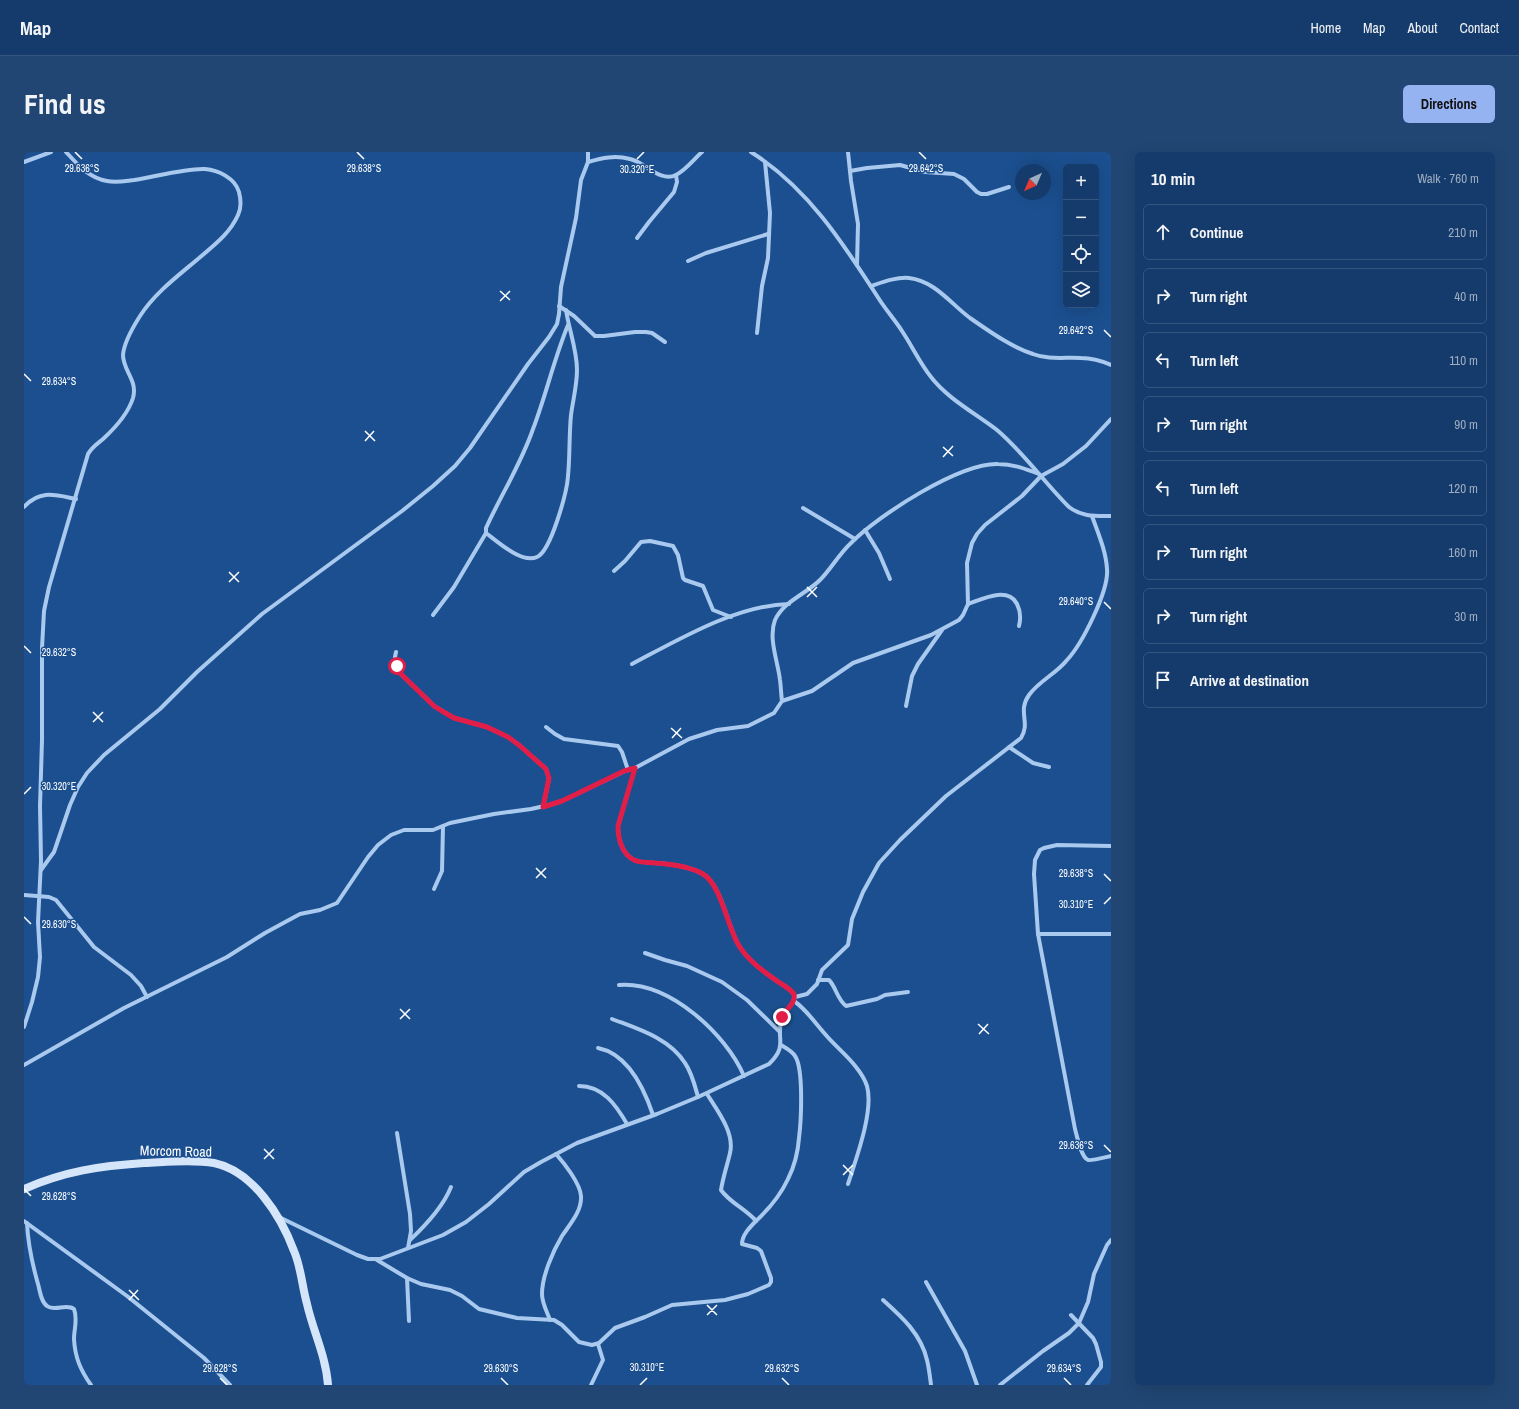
<!DOCTYPE html>
<meta charset="utf-8">
<style>
body{margin:0;font-family:"Archivo Narrow",sans-serif;background:#214673;color:#f1f3f6}
.controls{position:absolute;right:12px;top:12px;display:grid;overflow:hidden;border-radius:6px;box-shadow:0 4px 16px #0002}
.controls button{width:36px;height:36px;display:grid;place-items:center;padding:0;border:0;border-bottom:1px solid #33557e;background:#143b6b;color:#f1f3f6;font:20px sans-serif}
.compass{position:absolute;left:991px;top:12px;width:36px;height:36px;border-radius:50%;background:#143b6b;box-shadow:0 4px 16px #0002;rotate:224deg}
.stop{position:absolute;width:12px;height:12px;margin:-9px;border:3px solid #e11d48;border-radius:50%;background:#fff}
.stop.end{background:#e11d48;border-color:#fff;box-shadow:0 1px 4px #0008}
.list{margin:0;padding:0;list-style:none}
h2{display:flex;justify-content:space-between;align-items:center;height:52px;margin:0;padding:0 16px;font-size:17px}
h2 small{font-size:13px;font-weight:400;color:#9dadc1}
.list li{display:grid;grid-template-columns:26px 1fr auto;gap:12px;align-items:center;box-sizing:border-box;height:56px;margin:0 8px 8px;padding:0 8px;border:1px solid #33557e;border-radius:6px}
.list b{display:block;font-size:15px;white-space:nowrap}
.list em{font-size:13px;font-style:normal;color:#9dadc1}
.icon{flex:none;width:22px;height:22px;fill:none;stroke:currentColor;stroke-width:2;stroke-linecap:round;stroke-linejoin:round}
.map{position:relative;flex:none;width:1087px;height:1233px;overflow:hidden;border-radius:6px}
header{display:flex;align-items:center;gap:24px;box-sizing:border-box;height:56px;padding:0 20px;background:#143b6b;border-bottom:1px solid #33557e}
header strong{font-size:19px}
nav{display:flex;gap:22px;margin-inline-start:auto;font-size:14px}
.intro{display:flex;align-items:center;justify-content:space-between;box-sizing:border-box;height:96px;padding:0 24px}
h1{margin:0;font-size:28px}
.button{padding:10px 18px;border-radius:6px;background:#95b2f1;color:#111;font-size:14px;font-weight:700}
main{display:flex;gap:24px;padding:0 24px}
aside{flex:1;background:#143b6b;border-radius:6px;box-shadow:0 4px 16px #0002}
.map>svg:first-child{display:block}
.lines{fill:none;stroke-linecap:round;stroke-linejoin:round}
.street{stroke:#a9c9ee;stroke-width:4}
.secondary{stroke:#d6e6fa;stroke-width:8}
.route{stroke:#e11d48;stroke-width:5}
.ticks{fill:none;stroke:#fff;stroke-width:1.5}
.labels{text-anchor:middle;dominant-baseline:central;stroke-width:3;stroke-linejoin:round;paint-order:stroke}
.street-label{font-size:14px;fill:#fff;stroke:#1b4f8f}
.ticks-label{font-size:10px;text-anchor:middle;fill:#fff;stroke:#1b4f8f;stroke-width:3;stroke-linejoin:round;paint-order:stroke}
</style>
<header>
<strong>Map</strong>
<nav><a>Home</a><a>Map</a><a>About</a><a>Contact</a></nav>
</header>
<div class="intro"><h1>Find us</h1><a class="button">Directions</a></div>
<main>
<div class="map">
<svg width="1087" height="1233" viewBox="0 0 1087 1233">
<rect width="100%" height="100%" fill="#1b4f8f"/>
<g class="lines">
<g class="street">
<path d="M727,0C784,36 819,91 855,147C862,158 871,168 878,179C888,194 896,211 907,225C924,247 951,261 973,278C1000,301 1020,330 1045,355C1058,365 1071,364 1087,364"/>
<path d="M824,0L827,29L834,72L833,113"/>
<path d="M0,10L27,0"/>
<path d="M564,10V0"/>
<path d="M826,19L843,16L876,13L901,20L930,22L940,27L953,40L957,42H963L985,35"/>
<path d="M613,86L625,70L650,40L653,30L652,23"/>
<path d="M664,109L682,101L744,82"/>
<path d="M847,134C859,130 872,125 885,126C911,129 927,152 946,166C965,179 987,195 1009,202C1024,208 1041,205 1057,206C1068,206 1078,209 1087,213"/>
<path d="M535,154L550,164L571,184H580L611,180H622L628,181L641,190"/>
<path d="M733,181L738,134L744,106L746,61L741,10"/>
<path d="M0,355C16,337 32,343 52,347"/>
<path d="M779,356L831,387"/>
<path d="M841,378L855,401L866,427"/>
<path d="M462,381C474,390 498,412 513,405C527,399 543,340 544,324C546,304 545,284 547,263C549,248 553,233 553,218C553,198 545,178 542,158"/>
<path d="M590,419L601,409L617,390L626,389L649,394L654,403L659,426L661,428L679,434L689,458L707,465"/>
<path d="M944,452C958,447 984,434 993,452C997,460 997,466 995,474"/>
<path d="M409,463L430,435L462,381V376C477,343 497,312 509,277C522,243 530,207 544,173"/>
<path d="M372,500L371,505L376,521L410,554L430,566L463,575L484,585L495,593L522,617L525,627L519,655"/>
<path d="M608,512C654,488 712,453 765,452"/>
<path d="M758,549C757,542 757,535 756,528C754,510 744,486 751,468C760,449 782,442 796,428C807,417 815,402 827,391C855,363 935,311 974,312C989,312 1002,317 1015,322"/>
<path d="M882,554L888,524L894,512L918,478"/>
<path d="M522,575L531,582L540,587L594,594L598,600L604,618"/>
<path d="M985,595L1009,611L1025,615"/>
<path d="M1087,694L1033,693L1020,696L1016,698L1011,708L1010,722L1014,782L1051,977C1053,984 1057,1005 1064,1008C1068,1009 1082,1005 1087,1004"/>
<path d="M17,718L30,700L46,653L54,635L63,621L80,603L136,557L173,520L238,462L378,359L409,334L431,314L446,296L504,212L525,185L533,172L535,162L537,135L552,66L557,28L564,10C578,6 591,3 606,7C621,10 636,31 652,23C662,18 670,7 678,0"/>
<path d="M410,737L418,719L419,674"/>
<path d="M0,743L25,745L32,748L70,795L107,823L117,834L123,845"/>
<path d="M1014,782H1087"/>
<path d="M621,801L641,808L663,814L698,830L723,848L756,880"/>
<path d="M794,828H805C812,835 813,847 822,854L853,847L861,843L884,840"/>
<path d="M595,833C645,829 702,882 720,924"/>
<path d="M771,845L783,842L793,832L798,818L824,793L828,767L839,740L855,711L876,688L922,644L997,586C1007,570 993,560 1005,543C1016,528 1032,522 1043,508C1058,492 1085,439 1083,417C1082,399 1074,381 1068,364"/>
<path d="M770,849C783,858 790,870 801,882C811,894 823,903 832,915C836,920 841,928 843,934C850,959 832,1007 824,1032"/>
<path d="M588,867C614,877 645,886 661,911C668,921 671,934 674,945"/>
<path d="M0,875L8,850L14,825L16,805L14,770L17,709L16,654L18,588V496L20,459L25,435L64,302C68,295 73,292 79,287C91,276 104,262 109,246C114,228 99,219 99,203C100,190 109,175 116,164C132,139 158,121 181,101C194,90 207,79 214,63C218,55 217,48 215,40C211,26 194,18 181,17C162,16 130,25 110,28C101,29 92,31 83,29C65,26 54,13 42,0"/>
<path d="M574,896C604,902 620,936 629,963"/>
<path d="M0,913L100,856L203,805L241,781L276,762L296,758L313,751L344,705L354,693L367,683L380,678H409L426,671L470,662L507,657L525,653L538,649L601,619L611,616L665,587L693,578L724,574L750,561L758,549L788,539L829,511L907,483L935,468L939,463L944,452L943,411L948,391L953,382L961,373L998,344L1017,324L1039,312L1062,294L1087,267"/>
<path d="M555,934C579,934 592,953 603,972"/>
<path d="M373,981L386,1062L387,1079L384,1096"/>
<path d="M255,1065L333,1103L344,1107H356L419,1083L442,1070L465,1052L500,1020L517,1010L553,991L633,962L674,945L745,912C765,893 751,886 758,866C761,857 772,852 770,842C766,837 761,834 756,831C740,820 723,808 714,792C703,772 698,734 679,722C665,714 647,712 631,711C625,710 616,711 610,708C598,702 594,687 594,674L611,616"/>
<path d="M0,1069L103,1144L180,1206L206,1233"/>
<path d="M732,1069C745,1057 756,1044 764,1027C770,1015 774,1000 775,986C777,970 780,917 771,904C768,899 762,896 757,893"/>
<path d="M3,1071C4,1093 8,1111 14,1132C16,1139 17,1150 23,1154C31,1160 42,1151 50,1157C54,1167 50,1177 50,1187C51,1206 57,1219 67,1233"/>
<path d="M386,1088C402,1073 419,1055 427,1035"/>
<path d="M353,1108L383,1126L397,1132L426,1138L438,1144L455,1157L493,1166L530,1168L538,1173L555,1190L568,1193L575,1191L591,1176L621,1165L648,1153L701,1148L724,1142L745,1133L747,1130V1126L737,1099L733,1096L718,1092C718,1083 726,1075 732,1069C722,1057 706,1051 697,1038C699,1025 703,1014 706,1001C711,981 693,958 683,942"/>
<path d="M383,1126L385,1169"/>
<path d="M902,1130L941,1199L953,1233"/>
<path d="M859,1148C878,1165 897,1182 903,1208C905,1216 906,1225 907,1233"/>
<path d="M1047,1163L1069,1186L1072,1192L1077,1210V1215L1063,1233"/>
<path d="M526,1168C523,1160 518,1151 518,1142C518,1124 529,1099 538,1084C546,1072 558,1059 557,1044C556,1031 540,1011 532,1002"/>
<path d="M567,1233L579,1208L574,1192"/>
<path d="M976,1233L1019,1199L1045,1181L1055,1171L1064,1150L1070,1122L1083,1093L1087,1088"/>
</g>
<path class="secondary" d="M0,1037C41,1019 76,1014 120,1011C143,1010 167,1007 190,1011C229,1019 257,1064 270,1099C277,1115 278,1134 283,1152C289,1179 302,1204 304,1233"/>
</g>
<g class="lines">
<path class="route" d="M373,514L376,521L410,554L418,559L430,566L463,575L484,585L495,593L522,617L525,626L519,655L538,649L600,619L611,616L594,674C594,687 598,702 610,708C616,711 625,710 631,711C647,712 665,714 679,722C697,733 703,773 714,792C723,808 740,820 756,831C761,834 766,837 770,842C772,851 762,857 758,865"/>
</g>
<path class="ticks" d="M51,0L58,7M333,0L340,7M895,0L902,7M613,7L620,0M476,139L486,148M476,149L486,139M1080,178L1087,185M0,222L7,229M341,279L351,289M341,289L350,279M919,295L929,304M919,305L929,294M205,420L215,430M205,430L215,420M783,435L793,445M783,445L793,435M1080,450L1087,457M0,494L7,501M69,560L79,570M69,570L79,560M647,576L658,586M648,586L657,576M0,642L7,635M512,716L522,726M1080,722L1087,729M512,726L522,716M1080,752L1087,745M0,765L7,772M376,857L386,867M376,867L386,857M954,872L965,882M955,882L964,872M1080,993L1087,1000M240,997L250,1007M240,1007L250,997M819,1013L829,1023M819,1023L829,1013M0,1037L7,1044M105,1138L115,1148M105,1148L114,1138M683,1153L693,1163M683,1163L693,1153M196,1226L203,1233M477,1226L484,1233M758,1226L765,1233M1040,1226L1047,1233M616,1233L623,1226"/>
<g class="labels">
<g class="street-label">
<text transform="translate(152 999) rotate(1)">Morcom Road</text>
</g>
</g>
<g class="ticks-label">
<text x="58" y="20">29.636°S</text>
<text x="340" y="20">29.638°S</text>
<text x="902" y="20">29.642°S</text>
<text x="613" y="21">30.320°E</text>
<text x="1052" y="182">29.642°S</text>
<text x="35" y="233">29.634°S</text>
<text x="1052" y="453">29.640°S</text>
<text x="35" y="504">29.632°S</text>
<text x="35" y="638">30.320°E</text>
<text x="1052" y="725">29.638°S</text>
<text x="1052" y="756">30.310°E</text>
<text x="35" y="776">29.630°S</text>
<text x="1052" y="997">29.636°S</text>
<text x="35" y="1048">29.628°S</text>
<text x="623" y="1219">30.310°E</text>
<text x="196" y="1220">29.628°S</text>
<text x="477" y="1220">29.630°S</text>
<text x="758" y="1220">29.632°S</text>
<text x="1040" y="1220">29.634°S</text>
</g>
</svg>
<div class="controls">
<button>+</button>
<button>−</button>
<button><svg class="icon" aria-label="locate" viewBox="0 0 24 24"><circle cx="12" cy="12" r="6"/><path d="M12 2v4M12 18v4M2 12h4M18 12h4"/></svg></button>
<button><svg class="icon" aria-label="layers" viewBox="0 0 24 24"><path d="M12 4l9 5-9 5-9-5zM3 14l9 5 9-5"/></svg></button>
</div>
<svg class="compass" viewBox="-18 -18 36 36"><path d="M0-13l5 13h-10z" fill="#e53935"/><path d="M0 13l5-13h-10z" fill="#9dadc1"/></svg>
<div class="stop" style="left:373px;top:514px"></div>
<div class="stop end" style="left:758px;top:865px"></div>
</div>
<aside>
<h2>10 min<small>Walk · 760 m</small></h2>
<ul class="list">
<li><svg class="icon" aria-label="ahead" viewBox="0 0 24 24"><path d="M12 20V5M6 11l6-6 6 6"/></svg><div><b>Continue</b></div><em>210 m</em></li>
<li><svg class="icon" aria-label="right" viewBox="0 0 24 24"><path d="M7 20v-9h11M14 6l5 5-5 5"/></svg><div><b>Turn right</b></div><em>40 m</em></li>
<li><svg class="icon" aria-label="left" viewBox="0 0 24 24"><path d="M17 20v-9H6M10 6l-5 5 5 5"/></svg><div><b>Turn left</b></div><em>110 m</em></li>
<li><svg class="icon" aria-label="right" viewBox="0 0 24 24"><path d="M7 20v-9h11M14 6l5 5-5 5"/></svg><div><b>Turn right</b></div><em>90 m</em></li>
<li><svg class="icon" aria-label="left" viewBox="0 0 24 24"><path d="M17 20v-9H6M10 6l-5 5 5 5"/></svg><div><b>Turn left</b></div><em>120 m</em></li>
<li><svg class="icon" aria-label="right" viewBox="0 0 24 24"><path d="M7 20v-9h11M14 6l5 5-5 5"/></svg><div><b>Turn right</b></div><em>160 m</em></li>
<li><svg class="icon" aria-label="right" viewBox="0 0 24 24"><path d="M7 20v-9h11M14 6l5 5-5 5"/></svg><div><b>Turn right</b></div><em>30 m</em></li>
<li><svg class="icon" aria-label="arrive" viewBox="0 0 24 24"><path d="M6 21V4h12l-3 4 3 4H6"/></svg><div><b>Arrive at destination</b></div></li>
</ul>
</aside>
</main>
